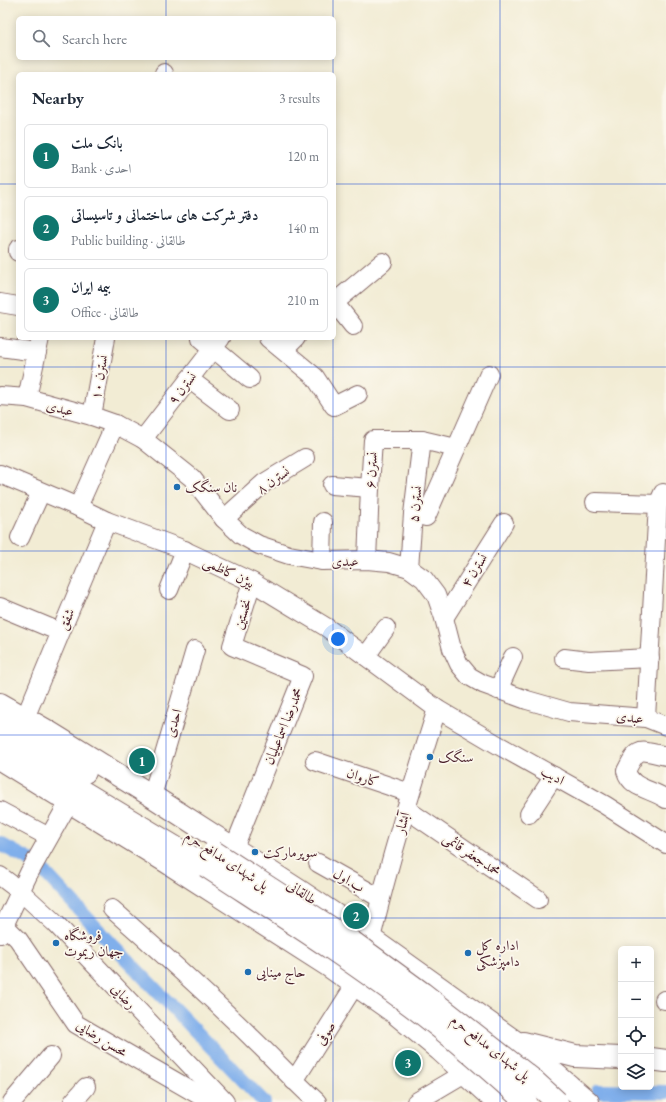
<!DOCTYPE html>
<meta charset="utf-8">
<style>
body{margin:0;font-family:"EB Garamond",Amiri,serif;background:#f2f2f3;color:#1f2937}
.controls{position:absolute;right:12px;bottom:12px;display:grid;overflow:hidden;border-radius:6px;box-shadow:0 2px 10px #0003}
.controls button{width:36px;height:36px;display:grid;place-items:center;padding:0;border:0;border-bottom:1px solid #e0e1e3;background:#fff;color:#1f2937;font:20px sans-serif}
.you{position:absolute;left:338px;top:639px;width:14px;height:14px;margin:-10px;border:3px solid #fff;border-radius:50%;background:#1a73e8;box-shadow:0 0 0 6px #1a73e833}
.badge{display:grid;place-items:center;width:26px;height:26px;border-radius:50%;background:#0f766e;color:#fff;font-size:13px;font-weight:700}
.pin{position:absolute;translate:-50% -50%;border:2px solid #fff;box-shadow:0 1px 4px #0006}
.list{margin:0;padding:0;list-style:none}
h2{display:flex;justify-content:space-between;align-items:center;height:52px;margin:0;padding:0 16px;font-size:17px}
h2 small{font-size:13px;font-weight:400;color:#747a83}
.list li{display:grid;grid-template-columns:26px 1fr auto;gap:12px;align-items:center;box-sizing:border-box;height:64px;margin:0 8px 8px;padding:0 8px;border:1px solid #e0e1e3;border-radius:6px}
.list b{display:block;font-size:15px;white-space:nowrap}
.list p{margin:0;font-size:13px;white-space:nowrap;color:#747a83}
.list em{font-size:13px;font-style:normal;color:#747a83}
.icon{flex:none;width:22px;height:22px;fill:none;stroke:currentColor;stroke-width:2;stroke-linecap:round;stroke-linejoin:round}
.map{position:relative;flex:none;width:666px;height:1102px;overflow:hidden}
.search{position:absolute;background:#fff;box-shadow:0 2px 10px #0003;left:16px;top:16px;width:320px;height:44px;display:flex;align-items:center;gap:10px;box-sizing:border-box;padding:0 14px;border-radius:6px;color:#747a83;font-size:15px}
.panel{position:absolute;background:#fff;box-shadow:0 2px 10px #0003;left:16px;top:72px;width:320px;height:268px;border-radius:6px}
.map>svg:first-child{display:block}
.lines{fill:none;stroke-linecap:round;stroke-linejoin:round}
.canal{stroke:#80afeb;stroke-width:14}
.minor-casing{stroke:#856766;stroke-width:20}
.major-casing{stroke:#856766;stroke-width:24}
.minor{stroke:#fff;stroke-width:18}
.major{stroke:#fff;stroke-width:22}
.major-bridge-casing{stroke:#856766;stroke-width:24;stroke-linecap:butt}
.major-bridge{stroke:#fff;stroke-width:22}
.grid{fill:none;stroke:#1d4ed8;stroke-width:1;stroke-opacity:0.55}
.poi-dot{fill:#1f6fb2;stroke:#fbf7ec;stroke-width:1.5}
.labels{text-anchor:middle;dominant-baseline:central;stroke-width:3.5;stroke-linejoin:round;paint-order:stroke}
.street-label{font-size:14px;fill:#4a1f2b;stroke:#fbf7ec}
.poi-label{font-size:14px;fill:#4a1f2b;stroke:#fbf7ec;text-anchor:start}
</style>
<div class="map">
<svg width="666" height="1102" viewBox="0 0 666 1102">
<rect width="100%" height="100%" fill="#fbf7ec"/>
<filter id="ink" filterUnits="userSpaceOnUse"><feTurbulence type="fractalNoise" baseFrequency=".025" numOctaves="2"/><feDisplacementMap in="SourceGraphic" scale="8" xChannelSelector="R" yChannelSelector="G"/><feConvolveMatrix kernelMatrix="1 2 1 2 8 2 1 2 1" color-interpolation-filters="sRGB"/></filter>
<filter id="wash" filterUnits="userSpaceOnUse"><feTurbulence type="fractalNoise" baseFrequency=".012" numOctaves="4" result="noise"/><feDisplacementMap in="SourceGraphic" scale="16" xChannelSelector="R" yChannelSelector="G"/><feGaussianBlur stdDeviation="0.9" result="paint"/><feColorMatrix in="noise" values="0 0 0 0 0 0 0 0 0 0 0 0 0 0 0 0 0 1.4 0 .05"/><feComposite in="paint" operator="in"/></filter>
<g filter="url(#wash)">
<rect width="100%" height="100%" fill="#f2ecd4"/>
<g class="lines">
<g class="canal">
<path d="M0,844L37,864L103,935L264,1102"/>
<path d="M598,1091L666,1092"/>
</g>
</g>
</g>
<g filter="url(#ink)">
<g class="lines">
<g class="minor-casing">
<g id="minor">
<path d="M164,74V73"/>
<path d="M18,249V252"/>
<path d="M334,302L353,326"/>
<path d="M0,303L18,306"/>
<path d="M334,303L383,262"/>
<path d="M201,338L250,379"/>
<path d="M268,338L315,377L334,406L358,394"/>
<path d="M0,347L37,352"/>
<path d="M284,350L296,338"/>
<path d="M189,379L230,410"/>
<path d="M0,396L27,398L92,416L115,424L143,439L192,478L224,519L241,535L259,545L289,555L322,561L367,560L389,562L409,568L424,579L436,595L444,618L452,649L459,664L469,676L483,684L527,700L569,712L646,718L666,726"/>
<path d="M27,398L40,338"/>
<path d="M92,416L106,338"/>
<path d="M143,439L221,338"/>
<path d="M0,474L78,507L107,521L177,547L252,582L326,627L437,709L498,745L605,805L666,844"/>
<path d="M332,485L370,488"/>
<path d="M595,502L658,504"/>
<path d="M78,507L115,424"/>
<path d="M413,514L426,517L489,374"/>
<path d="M224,519L264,483L305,458"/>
<path d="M20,538L41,492"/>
<path d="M367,560L370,488L373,440H422L456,448"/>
<path d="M322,561L323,522"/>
<path d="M409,568L413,514L422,440"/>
<path d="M169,590L185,550"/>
<path d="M0,607L60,632"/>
<path d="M444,618L504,523"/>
<path d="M366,656L386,628"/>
<path d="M564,658L589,661L650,658"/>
<path d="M498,690L513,657"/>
<path d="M25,718L107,521"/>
<path d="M646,718L658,504L663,493"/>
<path d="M666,756C640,751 639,745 626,771C631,789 652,789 666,799"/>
<path d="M315,761L410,793"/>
<path d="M152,796L195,650"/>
<path d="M406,809L538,899"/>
<path d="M0,811L49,837"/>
<path d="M529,814L554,776"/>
<path d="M234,848L303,676L232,646L252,582"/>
<path d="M318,863L380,898"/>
<path d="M0,876L20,891L56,924L225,1102"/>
<path d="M112,909C159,951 207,993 252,1038C274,1059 294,1081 317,1102"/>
<path d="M4,925L18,939L76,1024L211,1102"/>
<path d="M0,934L29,873L69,802"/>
<path d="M371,939C389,861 413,785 437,709"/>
<path d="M664,1000H666"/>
<path d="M294,1081L355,985"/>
<path d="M12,1102L51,1056"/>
<path d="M73,1102L86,1087"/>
<path d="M416,1102L465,1073"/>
</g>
</g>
<g class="major-casing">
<g id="major">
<path d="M0,704L47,731L152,796L298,890L371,939L514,1041L546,1066L588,1102"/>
<path d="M0,722L85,772"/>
<path d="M0,742L206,866"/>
<path d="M0,759L167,862L329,966L394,1012L440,1050L497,1102"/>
<path d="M523,1043L575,1056L621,1058"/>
<path d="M651,1059L666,1061"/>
</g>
</g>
<use href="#minor" class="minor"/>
<use href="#major" class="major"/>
<g class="major-bridge-casing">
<g id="major-bridge">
<path d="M214,852L351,941L422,993L533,1080L557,1102"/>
<path d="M206,866C276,912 346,956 412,1006C452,1036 489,1069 526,1102"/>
</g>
</g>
<use href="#major-bridge" class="major-bridge"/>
</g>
</g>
<path class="grid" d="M166,0V18M333,0V18M500,0V1102M166,58V74M333,58V74M0,184H18M334,184H666M166,338V1102M333,338V1102M0,367H666M0,551H666M0,735H666M0,918H666"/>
<g class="poi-dot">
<circle cx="177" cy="487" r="4"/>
<circle cx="430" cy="757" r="4"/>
<circle cx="255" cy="852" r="4"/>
<circle cx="56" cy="943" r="4"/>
<circle cx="468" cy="953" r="4"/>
<circle cx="248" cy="972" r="4"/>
</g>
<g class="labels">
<g class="street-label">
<text transform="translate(99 377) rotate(-80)">نسترن ۱۰</text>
<text transform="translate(182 388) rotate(-52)">نسترن ۹</text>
<text transform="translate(60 408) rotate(15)">عبدی</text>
<text transform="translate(371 470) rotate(-86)">نسترن ۶</text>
<text transform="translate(273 480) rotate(-35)">نسترن ۸</text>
<text transform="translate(415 504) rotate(-84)">نسترن ۵</text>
<text transform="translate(345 561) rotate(-1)">عبدی</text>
<text transform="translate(474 570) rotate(-58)">نسترن ۴</text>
<text transform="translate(229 572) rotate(26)">بیژن کاظمی</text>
<text transform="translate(242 614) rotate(-73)">نخستین</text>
<text transform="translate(66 619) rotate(-67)">شفق</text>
<text transform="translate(630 717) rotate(7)">عبدی</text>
<text transform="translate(173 723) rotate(-74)">احدی</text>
<text transform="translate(283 726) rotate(-68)">محمدرضا اسماعیلیان</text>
<text transform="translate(553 775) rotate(29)">ادیب</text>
<text transform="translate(363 777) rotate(19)">کاروان</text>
<text transform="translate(402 823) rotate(-74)">آبشار</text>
<text transform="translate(472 854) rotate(34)">محمدجعفر قائمی</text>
<text transform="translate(227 860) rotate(33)">پل شهدای مدافع حرم</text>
<text transform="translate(349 880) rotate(30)">ب.اول</text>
<text transform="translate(302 892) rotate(34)">طالقانی</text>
<text transform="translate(124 996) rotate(47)">رضایی</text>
<text transform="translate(325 1033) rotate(-57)">صوفی</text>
<text transform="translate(102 1038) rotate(32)">محسن رضایی</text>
<text transform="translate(491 1047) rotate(38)">پل شهدای مدافع حرم</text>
</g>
<g class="poi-label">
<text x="185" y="487">نان سنگک</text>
<text x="438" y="757">سنگک</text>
<text x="263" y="852">سوپرمارکت</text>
<text x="64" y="935">فروشگاه<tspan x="64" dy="16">جهان ریموت</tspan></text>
<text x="476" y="945">اداره کل<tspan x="476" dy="16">دامپزشکی</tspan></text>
<text x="256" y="972">حاج مینایی</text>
</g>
</g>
</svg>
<div class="controls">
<button>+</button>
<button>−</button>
<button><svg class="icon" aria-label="locate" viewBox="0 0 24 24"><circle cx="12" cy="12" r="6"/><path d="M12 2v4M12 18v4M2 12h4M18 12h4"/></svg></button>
<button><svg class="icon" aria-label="layers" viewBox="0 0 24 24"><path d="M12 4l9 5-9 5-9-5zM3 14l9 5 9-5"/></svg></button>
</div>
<div class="you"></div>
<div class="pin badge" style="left:142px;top:761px">1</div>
<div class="pin badge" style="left:356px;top:916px">2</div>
<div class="pin badge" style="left:408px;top:1063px">3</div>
<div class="search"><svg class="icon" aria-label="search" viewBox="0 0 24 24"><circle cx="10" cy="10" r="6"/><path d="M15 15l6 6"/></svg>Search here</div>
<section class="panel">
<h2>Nearby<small>3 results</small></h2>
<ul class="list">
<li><span class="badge">1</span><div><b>بانک ملت</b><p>Bank · احدی</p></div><em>120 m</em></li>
<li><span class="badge">2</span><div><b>دفتر شرکت های ساختمانی و تاسیساتی</b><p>Public building · طالقانی</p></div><em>140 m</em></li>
<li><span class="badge">3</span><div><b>بیمه ایران</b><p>Office · طالقانی</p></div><em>210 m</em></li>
</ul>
</section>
</div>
